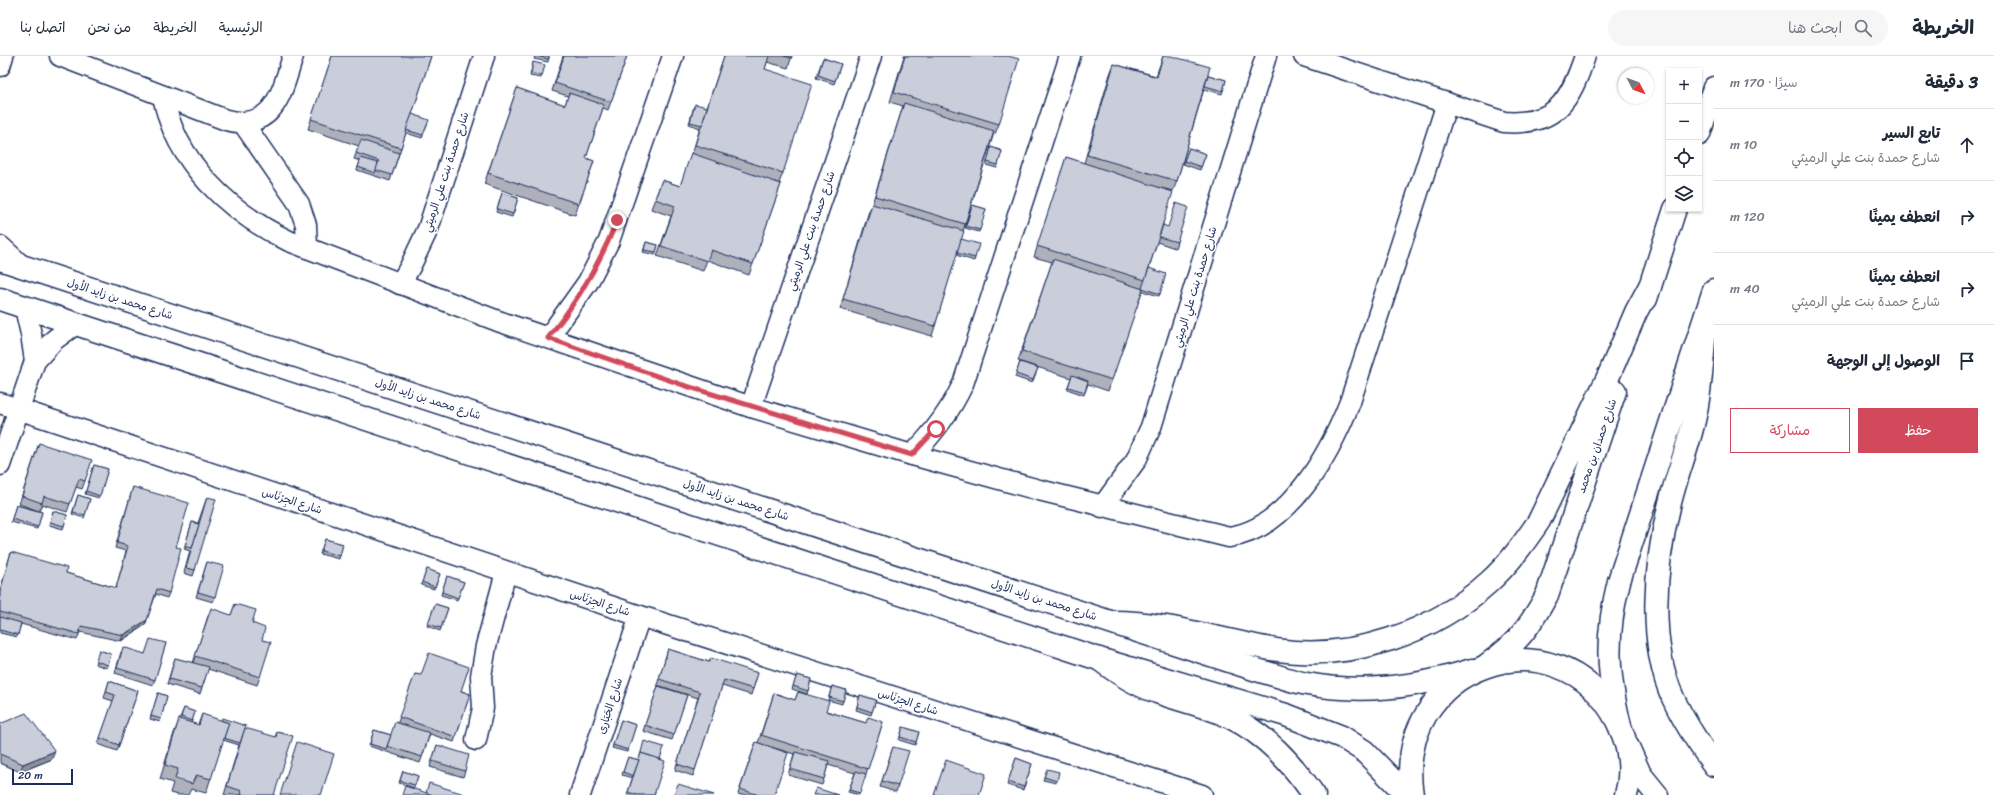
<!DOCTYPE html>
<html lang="ar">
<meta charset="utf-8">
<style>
body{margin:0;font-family:Sriracha,"Playpen Sans Arabic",sans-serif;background:#f6f6f7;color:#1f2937;direction:rtl}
.controls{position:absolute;right:12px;top:12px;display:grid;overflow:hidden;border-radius:0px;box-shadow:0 1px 3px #0004}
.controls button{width:36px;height:36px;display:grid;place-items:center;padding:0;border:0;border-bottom:1px solid #e0e1e3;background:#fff;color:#1f2937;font:20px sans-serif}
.compass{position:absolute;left:1618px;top:12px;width:36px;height:36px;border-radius:50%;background:#fff;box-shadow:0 1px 3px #0004;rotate:131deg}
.scale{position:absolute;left:12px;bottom:10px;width:61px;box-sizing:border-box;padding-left:4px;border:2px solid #1b2f5e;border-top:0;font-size:11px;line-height:14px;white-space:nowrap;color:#1b2f5e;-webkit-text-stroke:3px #fff;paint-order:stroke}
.stop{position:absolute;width:12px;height:12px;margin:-9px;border:3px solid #d1495b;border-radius:50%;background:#fff}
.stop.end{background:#d1495b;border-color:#fff;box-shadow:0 1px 4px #0008}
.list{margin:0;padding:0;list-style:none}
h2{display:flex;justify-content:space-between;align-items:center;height:52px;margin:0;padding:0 16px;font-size:17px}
h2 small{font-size:13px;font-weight:400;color:#747a83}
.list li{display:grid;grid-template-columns:26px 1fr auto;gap:12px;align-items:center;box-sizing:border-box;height:72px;padding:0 16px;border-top:1px solid #e0e1e3}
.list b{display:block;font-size:15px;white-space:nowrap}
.list p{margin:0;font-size:13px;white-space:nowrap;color:#747a83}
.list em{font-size:13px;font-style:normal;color:#747a83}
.actions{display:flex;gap:8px;padding:12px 16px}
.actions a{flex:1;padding:9px 0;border:1px solid #d1495b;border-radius:0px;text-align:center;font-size:14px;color:#d1495b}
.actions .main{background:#d1495b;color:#fff}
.icon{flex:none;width:22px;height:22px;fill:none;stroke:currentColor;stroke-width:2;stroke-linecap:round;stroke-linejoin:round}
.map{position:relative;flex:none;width:1714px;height:739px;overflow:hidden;direction:ltr}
header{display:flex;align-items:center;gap:24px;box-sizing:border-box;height:56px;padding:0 20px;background:#fff;border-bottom:1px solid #e0e1e3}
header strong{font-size:19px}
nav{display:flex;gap:22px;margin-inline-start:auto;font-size:14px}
.search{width:280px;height:36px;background:#f6f6f7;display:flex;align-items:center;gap:10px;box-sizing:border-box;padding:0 14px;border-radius:22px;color:#747a83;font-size:15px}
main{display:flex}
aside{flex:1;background:#fff}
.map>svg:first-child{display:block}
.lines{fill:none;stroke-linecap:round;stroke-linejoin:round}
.minor-casing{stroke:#1b2f5e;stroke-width:23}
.secondary-casing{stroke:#1b2f5e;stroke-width:25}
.primary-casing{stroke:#1b2f5e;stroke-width:25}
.minor{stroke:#fff;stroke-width:20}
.secondary{stroke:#fff;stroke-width:22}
.primary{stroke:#fff;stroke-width:22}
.wall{fill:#aeb1bb;stroke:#1b2f5e}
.shaded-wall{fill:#8d9099;stroke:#1b2f5e}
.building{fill:#caceda;stroke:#1b2f5e}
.route{stroke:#d1495b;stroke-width:5}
.labels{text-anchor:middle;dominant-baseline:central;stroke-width:3;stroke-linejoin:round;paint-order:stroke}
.street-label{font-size:11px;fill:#1b2f5e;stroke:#fff}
</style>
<header>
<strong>الخريطة</strong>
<div class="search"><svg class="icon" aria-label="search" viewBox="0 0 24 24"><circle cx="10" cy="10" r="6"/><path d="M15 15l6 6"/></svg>ابحث هنا</div>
<nav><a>الرئيسية</a><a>الخريطة</a><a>من نحن</a><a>اتصل بنا</a></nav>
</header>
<main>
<aside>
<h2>3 دقيقة<small>سيرًا · 170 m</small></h2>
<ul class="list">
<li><svg class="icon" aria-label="ahead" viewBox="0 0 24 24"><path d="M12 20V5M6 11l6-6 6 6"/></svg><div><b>تابع السير</b><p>شارع حمدة بنت علي الرميثي</p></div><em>10 m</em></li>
<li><svg class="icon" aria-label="right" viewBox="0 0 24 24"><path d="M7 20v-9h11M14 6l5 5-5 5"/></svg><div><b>انعطف يمينًا</b></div><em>120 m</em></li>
<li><svg class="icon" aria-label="right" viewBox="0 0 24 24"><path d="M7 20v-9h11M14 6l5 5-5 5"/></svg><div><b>انعطف يمينًا</b><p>شارع حمدة بنت علي الرميثي</p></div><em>40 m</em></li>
<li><svg class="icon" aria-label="arrive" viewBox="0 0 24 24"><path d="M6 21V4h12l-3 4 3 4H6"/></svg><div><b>الوصول إلى الوجهة</b></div></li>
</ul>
<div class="actions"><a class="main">حفظ</a><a>مشاركة</a></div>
</aside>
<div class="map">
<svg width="1714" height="739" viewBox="0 0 1714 739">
<rect width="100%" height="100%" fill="#fff"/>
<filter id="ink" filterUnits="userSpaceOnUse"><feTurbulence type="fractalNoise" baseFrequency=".025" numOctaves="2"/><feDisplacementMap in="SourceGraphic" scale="8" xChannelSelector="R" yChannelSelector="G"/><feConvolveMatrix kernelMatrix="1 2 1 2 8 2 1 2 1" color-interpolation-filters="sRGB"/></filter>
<g filter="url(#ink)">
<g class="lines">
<g class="minor-casing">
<g id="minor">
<path d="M60,0L226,64C274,76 282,36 293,0"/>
<path d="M1304,0L1504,66C1556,70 1570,45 1585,0"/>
<path d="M0,10L3,0"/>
<path d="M163,40C175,106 230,157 289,185L498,265L751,351L912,399L1039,434L1229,481C1289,473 1330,397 1350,346L1447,47"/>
<path d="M243,67L299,148L306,169L307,192"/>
<path d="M0,190L23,211"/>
<path d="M400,228L410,211L428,173L484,0"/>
<path d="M25,252L31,278L35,305"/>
<path d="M548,282L588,226L609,185L673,0"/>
<path d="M0,347L640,560L1202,739"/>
<path d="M751,351L871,0"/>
<path d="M912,399C933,378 950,356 963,328L1070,0"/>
<path d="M0,409L35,305L54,284L77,267"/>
<path d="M1102,451L1136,404L1151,371L1266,0"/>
<path d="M476,684L483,652L481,620L486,590L506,516"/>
<path d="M580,739L640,560"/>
</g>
</g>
<g class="secondary-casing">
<g id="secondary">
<path d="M0,203L1257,614C1273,618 1290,625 1307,628C1362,638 1419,631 1472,614"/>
<path d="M0,243L1099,603L1286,659L1342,681L1364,695L1407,739"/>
<path d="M1628,691L1640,718L1657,739"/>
</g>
</g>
<g class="primary-casing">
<g id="primary">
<path d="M1699,78L1714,32"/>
<path d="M1646,243L1675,153"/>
<path d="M1706,261C1703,292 1702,324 1696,355C1690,388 1676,419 1669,451C1655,509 1648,586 1673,642C1684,666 1698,687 1714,709"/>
<path d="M1113,566C1170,566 1221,585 1277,594C1352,605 1433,577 1489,526C1509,508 1524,487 1539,465L1609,319L1636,256L1650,230"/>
<path d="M1099,603C1117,617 1136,629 1157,636C1181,645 1208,650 1230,661C1266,679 1291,706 1314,739"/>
<path d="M1488,608C1518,587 1530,570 1547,539L1615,335"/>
<path d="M1621,674C1607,618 1605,581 1619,525L1714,234"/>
<path d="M1412,739C1391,610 1558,551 1617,665C1629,688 1633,715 1626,739"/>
</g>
</g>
<use href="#minor" class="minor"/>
<use href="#secondary" class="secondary"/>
<use href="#primary" class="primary"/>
</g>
<g class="wall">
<path d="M332,0H431L412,58L423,79L422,82L406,77L390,125L357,114L360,105L354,103L359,90L308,73Z"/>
<path d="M535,0H549L548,6L534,3Z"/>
<path d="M563,0H627L608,54L603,52L586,102L594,105L575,159L484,128L517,32L565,49L568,40L552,35Z"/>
<path d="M724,0H792L788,12L767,6L765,13L783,117L779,127L781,128L749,219L707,204L703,215L657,200L671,160L651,153L662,124L680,130L692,98L700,72L689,68L694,50L707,51Z"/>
<path d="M904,0H1008L999,68L995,78L994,77L963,175L961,183L975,202L974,205L956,199L935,270L932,280L840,253L868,158L872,148L903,50L890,46Z"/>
<path d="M1163,0L1208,19L1226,24L1222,38L1204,33L1177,125L1173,135L1161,132L1163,169L1177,186L1175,192L1157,186L1149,212L1160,238L1159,240L1142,235L1108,335L1088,328L1084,339L1067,333L1071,322L1018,305L1052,206L1034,201L1066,101L1084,107L1110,18L1114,8L1156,20Z"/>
<path d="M823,2L841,8L834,28L816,22Z"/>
<path d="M533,6L542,20L541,22L530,20Z"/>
<path d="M991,91L1002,95L997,112L986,109Z"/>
<path d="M1189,92L1206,98L1200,114L1183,108Z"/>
<path d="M502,137L518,142L512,161L496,156Z"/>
<path d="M972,149L986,153L979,176L965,172Z"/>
<path d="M646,186L658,189L655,199L643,196Z"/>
<path d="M1020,306L1038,312L1032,327L1015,321Z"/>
<path d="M39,387L85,425L82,433L76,431L67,456L42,448L39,455L19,448Z"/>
<path d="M94,409L108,413L99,442L85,438Z"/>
<path d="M133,431L176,491L169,537L167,542L156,538L145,569L121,585L80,576L77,584L21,568L17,581L0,577V534L11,496L66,517L116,532L126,495L115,492Z"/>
<path d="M78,439L90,443L84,462L72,458Z"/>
<path d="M207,441L195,514L193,520L184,517L190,495L184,493L192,466L198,467Z"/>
<path d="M16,449L42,456L37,473L11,466Z"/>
<path d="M53,455L67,459L63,473L49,469Z"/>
<path d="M325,483L343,488L339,503L320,498Z"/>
<path d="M207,506L215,541L213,546L196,541Z"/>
<path d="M427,513L440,518L434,533L421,529Z"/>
<path d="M447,520L464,526L457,544L441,539Z"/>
<path d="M235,548L252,567L262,584L260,621L257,629L208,613L200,638L167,628L175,602L193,607L208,560L231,559Z"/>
<path d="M435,548L448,552L440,575L427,570Z"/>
<path d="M166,587L153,629L115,617L121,596L145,598Z"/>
<path d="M668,593L709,606L758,617L751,639L722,630L693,720L675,714L698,642L657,629Z"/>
<path d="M99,594L111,598L107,612L95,608Z"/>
<path d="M415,618L470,638L454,686L430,678L420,707L369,690L374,674L391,679L398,666Z"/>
<path d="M797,619L811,623L807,638L792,633Z"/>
<path d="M109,625L138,635L117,695L98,688L113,645L104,642Z"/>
<path d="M658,630L687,639L672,684L643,675Z"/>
<path d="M832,630L846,634L842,648L828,644Z"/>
<path d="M798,636L826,655L866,667L883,666L859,739L848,736L855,717L828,709L822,729L788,719L794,698L758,687L774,637L795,644Z"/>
<path d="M158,637L167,640L160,666L150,663Z"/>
<path d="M860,639L876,644L871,659L856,654Z"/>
<path d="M184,652L195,656L191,667L198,669L202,658L242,681H275L277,676L274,739H224L239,689L223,684L206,737L191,733L188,739H178L170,737L173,727L160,723L174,677Z"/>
<path d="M621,664L636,669L627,696L612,692Z"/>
<path d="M0,668L52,703L20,716L0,707Z"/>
<path d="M903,671L919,676L915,689L899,684Z"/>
<path d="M756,686L774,739H741L738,738Z"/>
<path d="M437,689L465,715L463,721L430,711Z"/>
<path d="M893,691L898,730L896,736L880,731Z"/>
<path d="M628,701L639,704L660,703L654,739H627L633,720L632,722L622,719Z"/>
<path d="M1016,702L1032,708L1023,734L1007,729Z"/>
<path d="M403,715L418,720L414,732L399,727Z"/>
<path d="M1046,716L1057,725L1056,727L1043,724Z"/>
</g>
<g class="shaded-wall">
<path d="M147,564L145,569L121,585L123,579Z"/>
<path d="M55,695L52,703L20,716L23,708Z"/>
</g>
<g class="building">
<path d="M332,0H431L401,92L311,63Z"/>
<path d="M536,0H549V3Z"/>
<path d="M564,0H627L611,46L555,27Z"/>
<path d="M724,0H769L765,13L812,28L783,117L695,89Z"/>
<path d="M784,0H792L791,2Z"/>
<path d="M905,0H1008L1019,3L999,68L894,36Z"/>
<path d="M1163,0H1171L1210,11L1177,125L1087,99L1114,8L1157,21Z"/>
<path d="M823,2L841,8L835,25L818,19Z"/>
<path d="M533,6L545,9L542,20L531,17Z"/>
<path d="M1208,19L1226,24L1223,35L1205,30Z"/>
<path d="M517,32L565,49L569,37L604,49L586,102L594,105L579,148L488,117Z"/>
<path d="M904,47L994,75L965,168L875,140Z"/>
<path d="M695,48L707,51L702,69L690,66Z"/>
<path d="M412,58L429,64L423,79L406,74Z"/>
<path d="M361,84L399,97L392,119L375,114L379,105L356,97Z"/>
<path d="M991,91L1002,95L998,109L987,106Z"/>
<path d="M1189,92L1206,98L1201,111L1184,105Z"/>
<path d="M691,97L781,128L753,208L711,194L707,205L661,190L675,150L655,143L662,124L680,130Z"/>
<path d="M1066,101L1173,136L1145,224L1037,190Z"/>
<path d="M361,102L378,107L375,117L358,111Z"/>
<path d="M502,137L518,142L513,158L497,153Z"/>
<path d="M1176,147L1188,151L1177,186L1159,181L1163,169L1168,171Z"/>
<path d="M872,148L964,175L935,270L843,243Z"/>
<path d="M972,149L986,153L980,174L966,170Z"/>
<path d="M961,183L979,188L975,202L957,197Z"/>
<path d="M646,186L658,189L656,196L644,194Z"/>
<path d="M1053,203L1143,233L1112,324L1022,295Z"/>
<path d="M1149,212L1166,218L1160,238L1142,232Z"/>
<path d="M1020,306L1038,312L1033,324L1016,318Z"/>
<path d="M1072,319L1088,325L1085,336L1068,331Z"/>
<path d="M39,387L92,404L85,425L79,423L70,448L44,440L42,447L22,440Z"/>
<path d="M94,409L108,413L100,440L86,435Z"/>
<path d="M133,431L189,447L176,491L181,492L169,537L157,533L147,564L123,579L81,570L79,578L0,556V536L11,496L67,512L66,517L116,532L128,490L117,487Z"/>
<path d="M78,439L90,443L85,459L73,456Z"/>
<path d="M207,441L216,443L195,514L186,512Z"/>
<path d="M16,449L42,456L38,471L12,463Z"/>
<path d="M53,455L67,459L64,470L50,466Z"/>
<path d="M192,466L199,468L192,492L185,490Z"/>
<path d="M325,483L343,488L340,500L321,495Z"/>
<path d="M207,506L224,510L215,541L198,536Z"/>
<path d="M427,513L440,518L435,531L422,526Z"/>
<path d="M447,520L464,526L458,542L442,536Z"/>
<path d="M235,548L256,554L252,567L265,572L262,584L271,586L260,621L195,600L211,552L231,559Z"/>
<path d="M435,548L448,552L441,572L428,568Z"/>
<path d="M0,561L21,567L18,579L0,574Z"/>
<path d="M150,583L166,587L155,624L117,612L123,591L145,598Z"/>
<path d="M668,593L709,606L711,602L758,617L753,633L724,624L695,714L677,708L700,636L659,623Z"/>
<path d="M99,594L111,598L108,609L96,605Z"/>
<path d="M429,597L469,611L461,635L470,638L456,681L399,661L415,618L421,619Z"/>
<path d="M175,602L209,611L202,632L169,623Z"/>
<path d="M797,619L811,623L808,635L793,630Z"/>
<path d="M109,625L138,635L119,689L100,682L115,639L106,636Z"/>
<path d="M658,630L687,639L674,679L645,669Z"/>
<path d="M832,630L846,634L843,645L829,641Z"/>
<path d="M798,636L829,645L826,655L866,667L868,661L883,666L868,713L761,679L774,637L795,644Z"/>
<path d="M158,637L167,640L161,663L151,660Z"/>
<path d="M860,639L876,644L872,656L857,651Z"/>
<path d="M184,652L195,656L192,665L181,661Z"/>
<path d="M26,657L55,695L23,708L0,698V668Z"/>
<path d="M202,658L229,667L211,723L196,719L192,728L175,723L178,713L165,709L179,663L199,669Z"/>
<path d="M222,662L246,670L240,687L224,682L229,667L221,664Z"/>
<path d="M621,664L636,669L628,694L613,689Z"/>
<path d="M395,666L430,677L422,701L387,690Z"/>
<path d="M903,671L919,676L916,686L900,681Z"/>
<path d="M245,672L276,681L277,676L293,680L274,739H241L242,735L227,730Z"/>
<path d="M374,674L391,679L386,693L370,688Z"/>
<path d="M644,685L664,691L660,703L641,697L640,700Z"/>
<path d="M297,686L334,698L321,739H280Z"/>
<path d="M756,686L788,697L774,739H759L740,733Z"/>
<path d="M437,689L469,699L465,715L432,705Z"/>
<path d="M893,691L909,695L898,730L882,725Z"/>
<path d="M795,696L829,705L824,723L790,713Z"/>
<path d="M641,697L665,705L654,739H637L628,736Z"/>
<path d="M628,701L639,704L633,720L623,716Z"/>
<path d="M1016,702L1032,708L1024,731L1008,726Z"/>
<path d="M946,704L986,718L979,739H934Z"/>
<path d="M1047,713L1059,716L1057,725L1044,721Z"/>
<path d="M403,715L418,720L415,729L400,725Z"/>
<path d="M856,715L866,718L860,737L849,734Z"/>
<path d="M429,727L464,738V739H433L426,737Z"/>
<path d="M678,728L714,739H674Z"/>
<path d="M405,730L433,739H402Z"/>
<path d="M816,732L838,739H813Z"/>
</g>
</g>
<g class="lines" filter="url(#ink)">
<path class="route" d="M617,164C600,208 577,246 548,282L683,329L912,399L936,373"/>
</g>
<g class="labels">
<g class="street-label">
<text transform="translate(446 116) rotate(-72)">شارع حمدة بنت علي الرميثي</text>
<text transform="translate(811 175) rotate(-71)">شارع حمدة بنت علي الرميثي</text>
<text transform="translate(1195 231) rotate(-73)">شارع حمدة بنت علي الرميثي</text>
<text transform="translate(120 243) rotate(18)">شارع محمد بن زايد الأول</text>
<text transform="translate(428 343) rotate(18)">شارع محمد بن زايد الأول</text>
<text transform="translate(1597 390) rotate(-71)">شارع حمدان بن محمد</text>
<text transform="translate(736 444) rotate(18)">شارع محمد بن زايد الأول</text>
<text transform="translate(292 445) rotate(18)">شارع الجِرْنَاس</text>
<text transform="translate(1044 544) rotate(18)">شارع محمد بن زايد الأول</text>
<text transform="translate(600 547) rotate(18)">شارع الجِرْنَاس</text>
<text transform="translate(908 646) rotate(18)">شارع الجِرْنَاس</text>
<text transform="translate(610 650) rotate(-72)">شارع الحَبَارى</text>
</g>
</g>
</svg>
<div class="controls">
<button>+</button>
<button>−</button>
<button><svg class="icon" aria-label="locate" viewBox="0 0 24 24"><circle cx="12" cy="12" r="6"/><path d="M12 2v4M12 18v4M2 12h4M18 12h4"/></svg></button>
<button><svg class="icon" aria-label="layers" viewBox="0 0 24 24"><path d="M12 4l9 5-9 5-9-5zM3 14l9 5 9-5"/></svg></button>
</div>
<svg class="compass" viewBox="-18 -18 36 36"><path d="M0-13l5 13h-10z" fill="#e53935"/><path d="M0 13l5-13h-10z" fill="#747a83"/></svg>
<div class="scale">20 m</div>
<div class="stop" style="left:936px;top:373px"></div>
<div class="stop end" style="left:617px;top:164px"></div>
</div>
</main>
